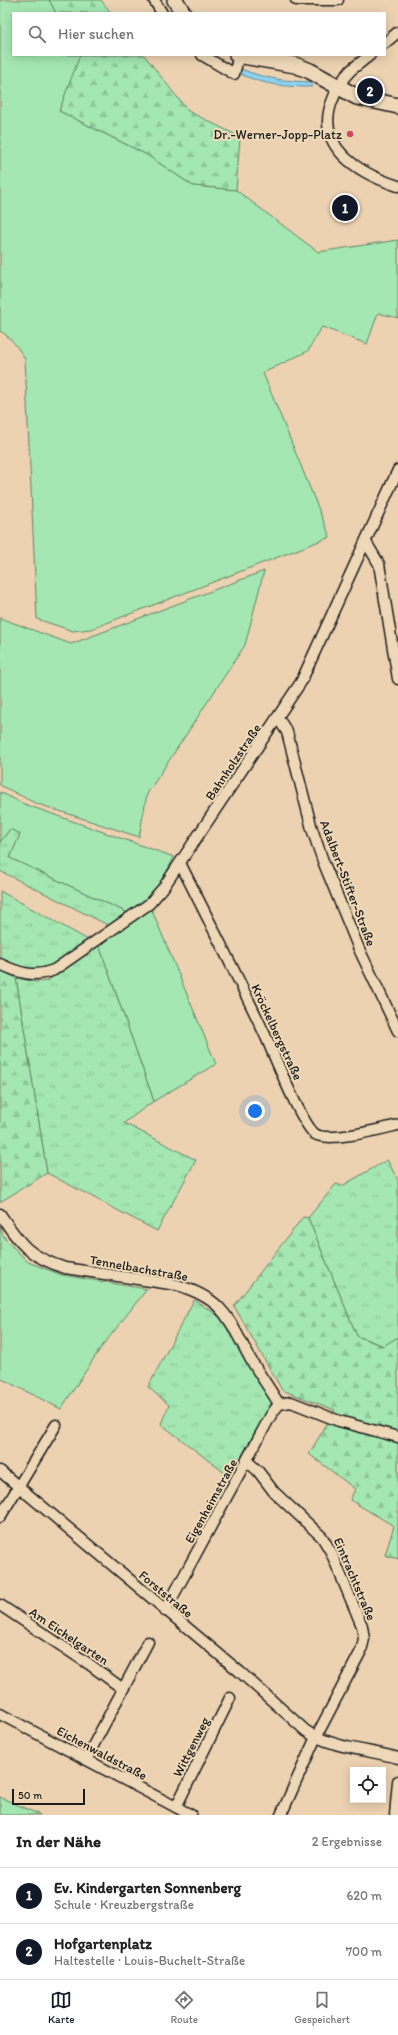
<!DOCTYPE html>
<html lang="de">
<meta charset="utf-8">
<style>
body{margin:0;font-family:Itim,sans-serif;background:#f2f2f2;color:#222}
.controls{position:absolute;right:12px;bottom:12px;display:grid;overflow:hidden;border-radius:0px;box-shadow:0 2px 10px #0003}
.controls button{width:36px;height:36px;display:grid;place-items:center;padding:0;border:0;border-bottom:1px solid #e0e0e0;background:#fff;color:#222;font:20px sans-serif}
.scale{position:absolute;left:12px;bottom:10px;width:73px;box-sizing:border-box;padding-left:4px;border:2px solid #1c1c1c;border-top:0;font-size:11px;line-height:14px;white-space:nowrap;color:#1c1c1c;-webkit-text-stroke:3px #eed8b7;paint-order:stroke}
.you{position:absolute;left:255px;top:1111px;width:14px;height:14px;margin:-10px;border:3px solid #fff;border-radius:50%;background:#1a73e8;box-shadow:0 0 0 6px #1a73e833}
.badge{display:grid;place-items:center;width:26px;height:26px;border-radius:50%;background:#111827;color:#fff;font-size:13px;font-weight:700}
.pin{position:absolute;translate:-50% -50%;border:2px solid #fff;box-shadow:0 1px 4px #0006}
.list{margin:0;padding:0;list-style:none}
h2{display:flex;justify-content:space-between;align-items:center;height:52px;margin:0;padding:0 16px;font-size:17px}
h2 small{font-size:13px;font-weight:400;color:#767676}
.list li{display:grid;grid-template-columns:26px 1fr auto;gap:12px;align-items:center;box-sizing:border-box;height:56px;padding:0 16px;border-top:1px solid #e0e0e0}
.list b{display:block;font-size:15px;white-space:nowrap}
.list p{margin:0;font-size:13px;white-space:nowrap;color:#767676}
.list em{font-size:13px;font-style:normal;color:#767676}
.icon{flex:none;width:22px;height:22px;fill:none;stroke:currentColor;stroke-width:2;stroke-linecap:round;stroke-linejoin:round}
.map{position:relative;flex:none;width:398px;height:1815px;overflow:hidden}
.search{position:absolute;background:#fff;box-shadow:0 2px 10px #0003;left:12px;right:12px;top:12px;height:44px;display:flex;align-items:center;gap:10px;box-sizing:border-box;padding:0 14px;border-radius:0px;color:#767676;font-size:15px}
.sheet{height:164px;background:#fff}
nav{display:flex;justify-content:space-around;align-items:center;box-sizing:border-box;height:56px;border-top:1px solid #e0e0e0;background:#fff;font-size:11px;color:#767676}
nav a{display:grid;justify-items:center;gap:2px}
nav .on{color:#111827}
.map>svg:first-child{display:block}
.grass{fill:url(#grass-tufts);stroke:#608267}
.forest{fill:url(#forest-firs);stroke:#608267}
.green{fill:#a4e7b2;stroke:#608267}
.water{fill:url(#water-ripples);stroke:#608a9b}
.lines{fill:none;stroke-linecap:round;stroke-linejoin:round}
.minor-casing{stroke:#1c1c1c;stroke-width:13}
.secondary-casing{stroke:#1c1c1c;stroke-width:18}
.minor{stroke:#eed8b7;stroke-width:10}
.secondary{stroke:#eed8b7;stroke-width:15}
.poi-dot{fill:#d1495b;stroke:#eed8b7;stroke-width:1.5}
.labels{text-anchor:middle;dominant-baseline:central;stroke-width:4;stroke-linejoin:round;paint-order:stroke}
.poi-label{font-size:13px;fill:#1c1c1c;stroke:#eed8b7;text-anchor:end}
.street-label{font-size:13px;fill:#1c1c1c;stroke:#eed8b7}
</style>
<div class="map">
<svg width="398" height="1815" viewBox="0 0 398 1815">
<defs>
<pattern id="grass-tufts" width="24" height="20" patternUnits="userSpaceOnUse"><rect width="24" height="20" fill="#a4e7b2"/><path d="M3 7l-1-3M5 7V3M7 7l1-3M15 17l-1-3M17 17v-4M19 17l1-3" fill="none" stroke="#8dc698"/></pattern>
<pattern id="forest-firs" width="22" height="20" patternUnits="userSpaceOnUse"><rect width="22" height="20" fill="#a4e7b2"/><path d="M5 1l3.5 6h-7zM16 11l3.5 6h-7z" fill="#8dc698"/></pattern>
<pattern id="water-ripples" width="26" height="14" patternUnits="userSpaceOnUse"><rect width="26" height="14" fill="#8dd3ef"/><path d="M2 4q2-2 4 0t4 0M15 11q2-2 4 0t4 0" fill="none" stroke="#79b5cc"/></pattern>
</defs>
<rect width="100%" height="100%" fill="#edd2b1"/>
<filter id="ink" filterUnits="userSpaceOnUse"><feTurbulence type="fractalNoise" baseFrequency=".025" numOctaves="2"/><feDisplacementMap in="SourceGraphic" scale="8" xChannelSelector="R" yChannelSelector="G"/><feConvolveMatrix kernelMatrix="1 2 1 2 8 2 1 2 1" color-interpolation-filters="sRGB"/></filter>
<g filter="url(#ink)">
<g class="grass">
<path d="M10,829L21,834L10,858L128,913L110,926L0,871V842Z"/>
<path d="M0,891L90,941L44,973L0,962Z"/>
<path d="M99,945L154,1101L124,1123L196,1160L157,1231L47,1173L16,978L36,982L47,981Z"/>
<path d="M387,1160L398,1180V1337L384,1346L357,1336L308,1218L336,1184L342,1186Z"/>
<path d="M194,1300L220,1317L272,1402L230,1477L161,1424L169,1405L148,1387Z"/>
</g>
<g class="forest">
<path d="M49,0H101L111,13H56Z"/>
<path d="M79,55H144L188,111L240,137L236,190L193,186L147,155L59,111Z"/>
<path d="M0,970L16,978L47,1173L0,1202Z"/>
<path d="M303,1217L308,1218L357,1336L383,1346L398,1337V1559L385,1555L394,1526L350,1500L355,1489L309,1454L335,1410L282,1390L234,1306Z"/>
</g>
<g class="green">
<path d="M0,0H49L56,13H13V55H80L59,111L147,155L193,186L236,190L318,252L398,240V318L378,313L367,344L322,327L308,351L263,373L330,537L91,629L73,631L37,619L25,359C18,348 12,338 0,331Z"/>
<path d="M264,571L245,645L147,794L139,837L35,803L0,785V618L71,644Z"/>
<path d="M0,792L24,804L174,857L157,891L128,913L10,858L20,834L10,829L0,842Z"/>
<path d="M151,908L216,1064L154,1101L99,945Z"/>
<path d="M0,1228L5,1239L28,1262L62,1275L147,1289L100,1349L61,1409L0,1378Z"/>
<path d="M0,1797L40,1815H0Z"/>
</g>
<path class="water" d="M241,69C265,79 286,81 312,82V87C286,87 264,85 240,74Z"/>
<g class="lines">
<g class="minor-casing">
<g id="minor">
<path d="M154,0L162,13"/>
<path d="M296,0H338"/>
<path d="M385,43L398,32"/>
<path d="M202,55L234,74L239,55"/>
<path d="M370,55C364,60 357,65 351,70C343,78 337,88 333,99C313,146 358,173 398,186"/>
<path d="M366,542L379,564L398,679"/>
<path d="M278,718L287,732L312,829L323,861L359,949L398,1031"/>
<path d="M180,863C209,921 239,979 266,1037C274,1055 302,1125 315,1134C328,1143 381,1129 398,1125"/>
<path d="M0,964C19,973 34,978 54,970L149,904L163,888L301,682L398,470"/>
<path d="M0,1214C21,1245 28,1256 65,1268L177,1285C226,1300 228,1319 251,1360C260,1375 270,1389 279,1404"/>
<path d="M279,1404L291,1402L339,1421L398,1437"/>
<path d="M247,1461L258,1471L274,1492L322,1537L331,1552L362,1626L364,1639L361,1651L316,1737L281,1815"/>
<path d="M0,1471L240,1672L306,1731C332,1748 369,1750 398,1758"/>
<path d="M0,1517L56,1425"/>
<path d="M0,1605L89,1664L123,1689"/>
<path d="M165,1611L271,1415L279,1404"/>
<path d="M0,1714L191,1815"/>
<path d="M86,1759L148,1642"/>
<path d="M176,1807L230,1698"/>
<path d="M395,1815L398,1781"/>
</g>
</g>
<g class="secondary-casing">
<g id="secondary">
<path d="M175,0L183,13"/>
<path d="M237,55L295,65L310,71L357,97L398,106"/>
</g>
</g>
<use href="#minor" class="minor"/>
<use href="#secondary" class="secondary"/>
</g>
</g>
<circle class="poi-dot" cx="350" cy="134" r="4"/>
<g class="labels">
<g class="poi-label">
<text x="342" y="134">Dr.-Werner-Jopp-Platz</text>
</g>
<g class="street-label">
<text transform="translate(233 762) rotate(-56)">Bahnholzstraße</text>
<text transform="translate(348 883) rotate(69)">Adalbert-Stifter-Straße</text>
<text transform="translate(277 1032) rotate(65)">Kröckelbergstraße</text>
<text transform="translate(139 1268) rotate(10)">Tennelbachstraße</text>
<text transform="translate(211 1501) rotate(-61)">Eigenheimstraße</text>
<text transform="translate(355 1579) rotate(67)">Eintrachtstraße</text>
<text transform="translate(166 1594) rotate(40)">Forststraße</text>
<text transform="translate(69 1636) rotate(34)">Am Eichelgarten</text>
<text transform="translate(191 1747) rotate(-63)">Wittgenweg</text>
<text transform="translate(102 1753) rotate(28)">Eichenwaldstraße</text>
</g>
</g>
</svg>
<div class="controls">
<button><svg class="icon" aria-label="locate" viewBox="0 0 24 24"><circle cx="12" cy="12" r="6"/><path d="M12 2v4M12 18v4M2 12h4M18 12h4"/></svg></button>
</div>
<div class="scale">50 m</div>
<div class="you"></div>
<div class="pin badge" style="left:345px;top:208px">1</div>
<div class="pin badge" style="left:370px;top:91px">2</div>
<div class="search"><svg class="icon" aria-label="search" viewBox="0 0 24 24"><circle cx="10" cy="10" r="6"/><path d="M15 15l6 6"/></svg>Hier suchen</div>
</div>
<section class="sheet">
<h2>In der Nähe<small>2 Ergebnisse</small></h2>
<ul class="list">
<li><span class="badge">1</span><div><b>Ev. Kindergarten Sonnenberg</b><p>Schule · Kreuzbergstraße</p></div><em>620 m</em></li>
<li><span class="badge">2</span><div><b>Hofgartenplatz</b><p>Haltestelle · Louis-Buchelt-Straße</p></div><em>700 m</em></li>
</ul>
</section>
<nav>
<a class="on"><svg class="icon" aria-label="map" viewBox="0 0 24 24"><path d="M3 6l6-2 6 2 6-2v14l-6 2-6-2-6 2zM9 4v14M15 6v14"/></svg>Karte</a>
<a><svg class="icon" aria-label="directions" viewBox="0 0 24 24"><path d="M12 3l9 9-9 9-9-9zM9 14v-3h6M13 9l2 2-2 2"/></svg>Route</a>
<a><svg class="icon" aria-label="saved" viewBox="0 0 24 24"><path d="M7 4h10v16l-5-4-5 4z"/></svg>Gespeichert</a>
</nav>
